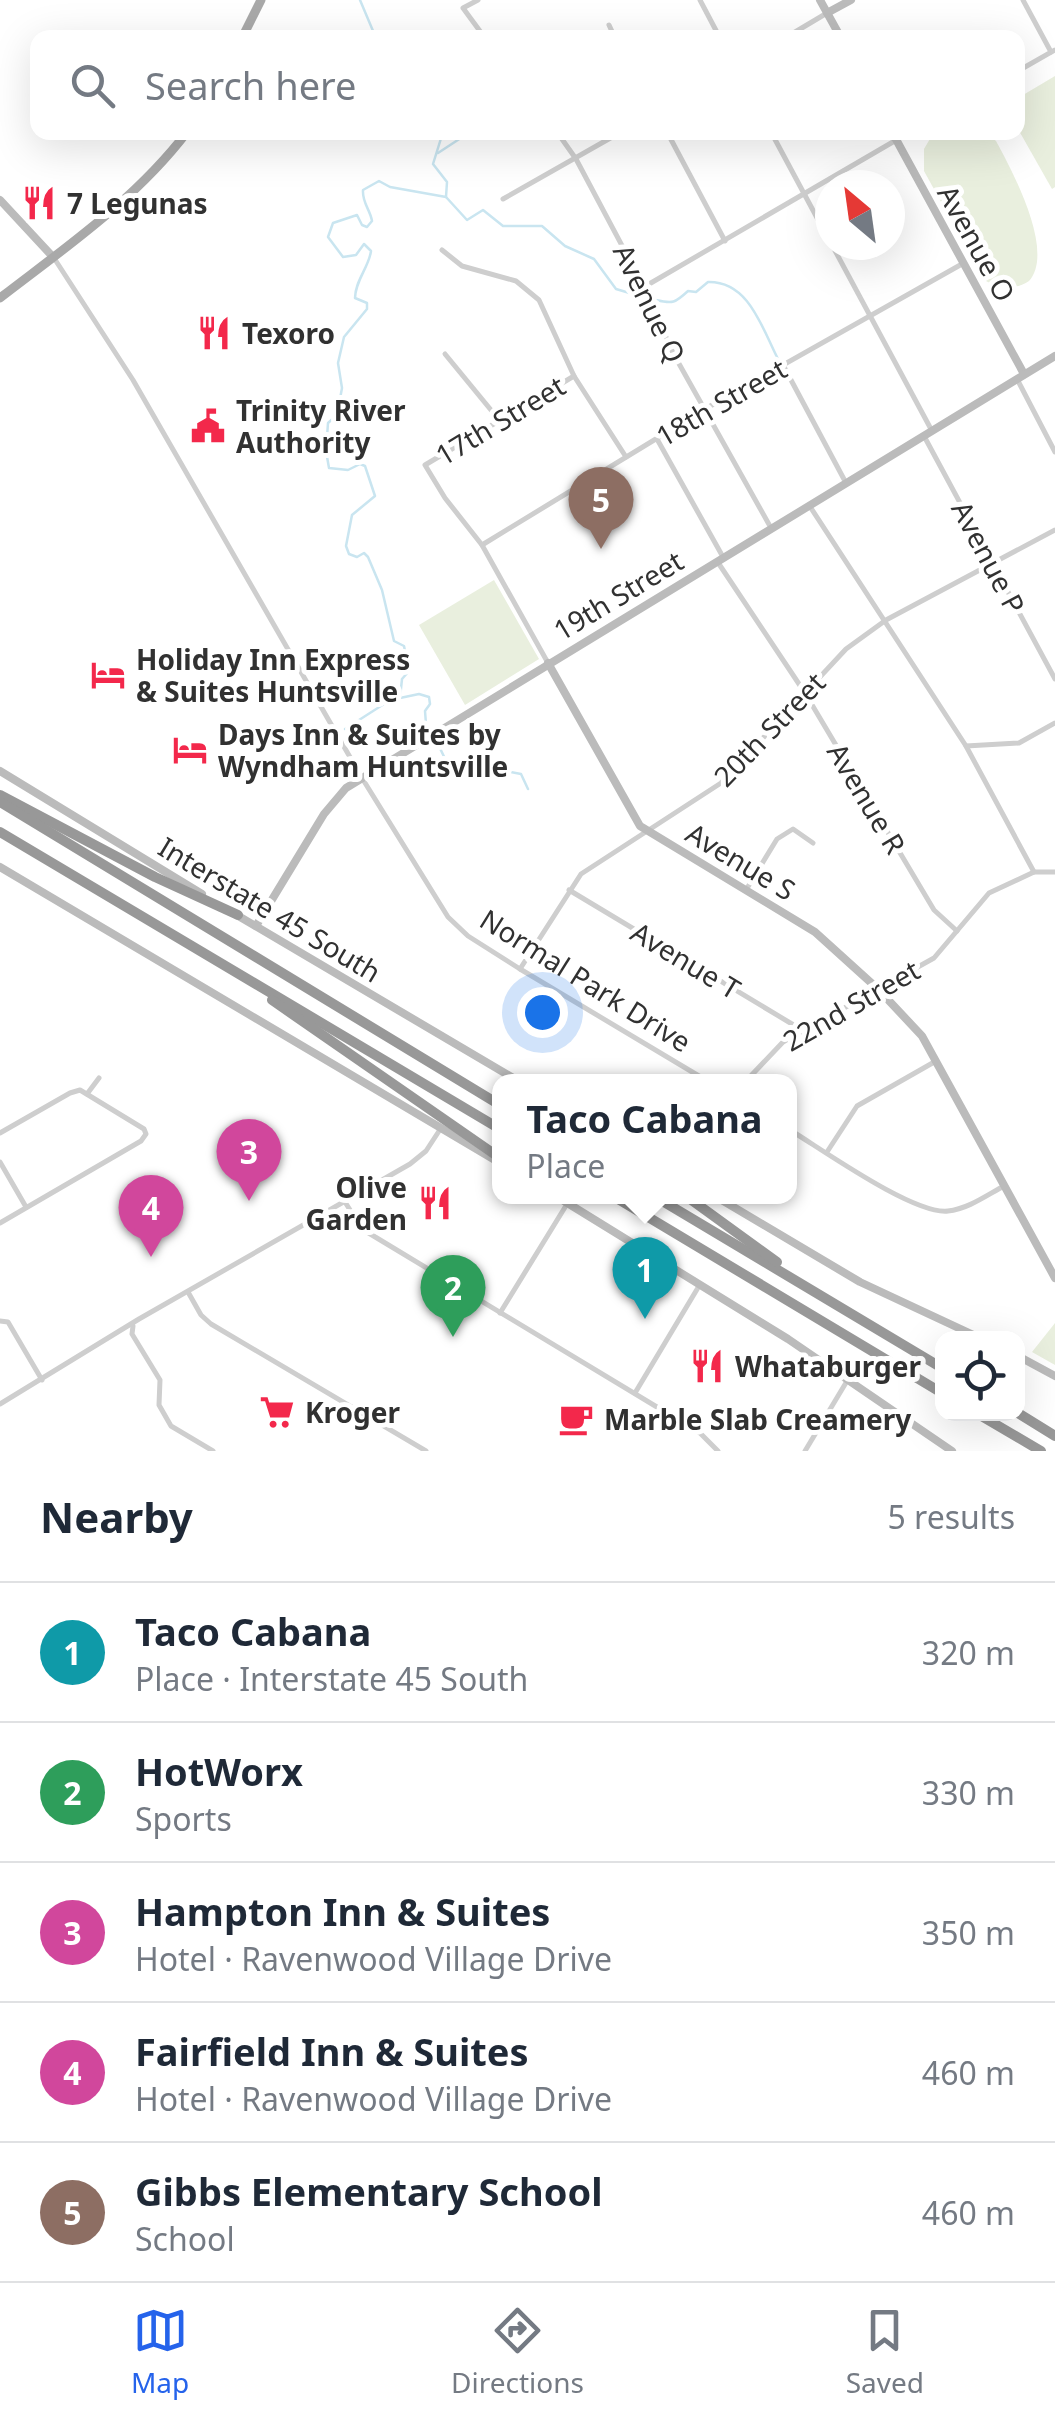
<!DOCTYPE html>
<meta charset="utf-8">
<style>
body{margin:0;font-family:"Noto Sans",sans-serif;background:#f2f2f3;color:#1f2937}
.controls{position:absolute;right:30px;bottom:30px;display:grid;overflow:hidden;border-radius:20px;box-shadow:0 10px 40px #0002}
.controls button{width:90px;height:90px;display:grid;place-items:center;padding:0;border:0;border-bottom:2px solid #e0e1e3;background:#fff;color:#1f2937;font:50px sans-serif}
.compass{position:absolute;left:815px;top:170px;width:90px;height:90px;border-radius:50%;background:#fff;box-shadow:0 10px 40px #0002;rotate:331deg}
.you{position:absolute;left:542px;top:1012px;width:35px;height:35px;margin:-25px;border:8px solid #fff;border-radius:50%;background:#1a73e8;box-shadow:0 0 0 15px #1a73e833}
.badge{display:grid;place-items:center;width:65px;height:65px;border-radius:50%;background:#2563eb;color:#fff;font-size:32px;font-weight:700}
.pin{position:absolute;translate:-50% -82px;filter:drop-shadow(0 2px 5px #0008)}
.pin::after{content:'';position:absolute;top:52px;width:35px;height:30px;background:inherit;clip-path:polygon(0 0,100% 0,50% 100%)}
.popup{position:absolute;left:492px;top:1074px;width:305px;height:130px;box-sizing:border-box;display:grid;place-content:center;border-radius:20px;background:#fff;filter:drop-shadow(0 2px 8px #0005);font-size:32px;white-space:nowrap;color:#747a83}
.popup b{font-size:38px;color:#1f2937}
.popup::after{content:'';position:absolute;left:50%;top:100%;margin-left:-20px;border:20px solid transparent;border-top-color:#fff}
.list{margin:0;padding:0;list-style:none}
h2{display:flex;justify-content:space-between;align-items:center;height:130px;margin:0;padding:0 40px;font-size:42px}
h2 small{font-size:32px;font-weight:400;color:#747a83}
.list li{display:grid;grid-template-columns:65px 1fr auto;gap:30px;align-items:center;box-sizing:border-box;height:140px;padding:0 40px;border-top:2px solid #e0e1e3}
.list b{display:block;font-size:38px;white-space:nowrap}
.list p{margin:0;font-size:32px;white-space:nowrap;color:#747a83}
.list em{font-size:32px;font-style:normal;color:#747a83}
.icon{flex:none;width:55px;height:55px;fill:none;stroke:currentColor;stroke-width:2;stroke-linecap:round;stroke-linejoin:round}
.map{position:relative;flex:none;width:1055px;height:1451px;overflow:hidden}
.search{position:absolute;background:#fff;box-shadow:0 10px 40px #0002;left:30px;right:30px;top:30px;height:110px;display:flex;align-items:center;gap:25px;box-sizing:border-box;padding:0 35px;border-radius:20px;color:#747a83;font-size:38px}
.sheet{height:830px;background:#fff}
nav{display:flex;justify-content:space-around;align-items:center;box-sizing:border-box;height:140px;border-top:2px solid #e0e1e3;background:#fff;font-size:28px;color:#747a83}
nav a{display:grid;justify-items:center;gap:5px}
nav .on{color:#2563eb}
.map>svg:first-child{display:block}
.green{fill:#e9efde}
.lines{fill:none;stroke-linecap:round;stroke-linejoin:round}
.stream{stroke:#c9e5f0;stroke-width:2.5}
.street{stroke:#cecece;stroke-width:5}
.secondary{stroke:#bbb;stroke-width:8}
.primary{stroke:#a9a9a9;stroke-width:9}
.highway{stroke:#989898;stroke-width:10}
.labels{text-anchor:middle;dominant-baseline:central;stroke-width:10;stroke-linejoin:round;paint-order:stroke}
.poi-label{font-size:28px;font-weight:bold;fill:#313131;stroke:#fff;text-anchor:start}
.street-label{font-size:28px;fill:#313131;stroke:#fff}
</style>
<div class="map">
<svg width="1055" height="1451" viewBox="0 0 1055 1451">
<rect width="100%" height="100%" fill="#fff"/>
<g class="green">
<path d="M1055,76V187L1052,189L1018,129V98Z"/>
<path d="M934,132L985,133L996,141C1014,174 1055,252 1029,281C1014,291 998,288 984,280L924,171V149Z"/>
<path d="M621,482L625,503L611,511L600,495Z"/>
<path d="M494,580L539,659L465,705L419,625Z"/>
<path d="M1055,1323V1365L1032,1352Z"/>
</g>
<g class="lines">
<g class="stream">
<path d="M360,0L376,38"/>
<path d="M438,153L470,132"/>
<path d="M446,197L467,220L483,210L503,226H542L565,246L594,259L616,289L643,297"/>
<path d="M656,300C673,304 675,303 688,291L696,292L708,282C749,281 762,328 778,359"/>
<path d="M426,724L425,711L430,704L429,697L419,694L400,698L402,679L409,671L404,646L394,641L382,590L368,557L364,553L357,557L349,554L346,546L352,515L375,496L365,466L360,464L348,470L329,468L326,451L328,423L337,415L342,388L338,363L344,337L367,309V303L355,298C355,281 369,267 371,251L364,244L356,255L343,257L328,237L333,223L357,215L362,225L367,227L372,221C370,209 362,203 363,190L379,181L390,187L446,197L447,182L433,164L443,132"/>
<path d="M345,729L398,695"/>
<path d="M436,740L450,769L474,765L521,774L528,789"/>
</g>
<g class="street">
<path d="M478,0L463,8L485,38"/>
<path d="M700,0L720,38"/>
<path d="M1023,0L1051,52"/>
<path d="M609,25L615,38"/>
<path d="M785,38L827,13"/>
<path d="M1018,71L1055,50"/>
<path d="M557,132L576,159L644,287L673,353L771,528"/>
<path d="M667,132L725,241"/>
<path d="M771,132L830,242"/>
<path d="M503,199L621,132"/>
<path d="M832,245L932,431"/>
<path d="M442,250L462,266L516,281L539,300L574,376L626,457"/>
<path d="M54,258L133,380L362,778L448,917L468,936L520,969L709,1082"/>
<path d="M644,287L910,132"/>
<path d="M445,354L500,421"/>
<path d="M783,365L846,483"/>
<path d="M1017,379L1055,452"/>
<path d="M924,436L1055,679"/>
<path d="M657,439L723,557"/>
<path d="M809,505L966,746L1034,872"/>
<path d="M482,545L705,409L962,264"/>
<path d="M717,561L805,693L934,910L957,931"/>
<path d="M548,663L482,545L445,498L425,465L574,376"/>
<path d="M966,746L1019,743L1055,723"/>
<path d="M569,890L802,1030"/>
<path d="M746,890L777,839L793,829L813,843"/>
<path d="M520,969L581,874L721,783L846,649L886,620L1055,530"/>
<path d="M745,1082L783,1042L934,958L989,893L1034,872H1055"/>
<path d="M87,1094L99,1078"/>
<path d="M790,1130C823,1150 914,1215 948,1211C968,1209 987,1195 1004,1186"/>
<path d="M0,1133L70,1093L80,1090L144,1129L146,1134L141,1141L0,1223"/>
<path d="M827,1152L857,1106L936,1061"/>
<path d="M0,1162L26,1207"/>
<path d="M345,1202L362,1229L700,1433L718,1451"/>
<path d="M188,1292L201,1315L211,1324L426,1451"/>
<path d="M500,1313L567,1204"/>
<path d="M0,1321L8,1322L42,1380"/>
<path d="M133,1326L132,1334L160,1380L159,1405L171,1426L213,1451"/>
<path d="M635,1393L699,1286"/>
<path d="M0,1404L139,1319L410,1164L426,1151L441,1128"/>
<path d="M805,1451L847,1381"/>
</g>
<g class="secondary">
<path d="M820,0L841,38"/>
<path d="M827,13L851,0"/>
<path d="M892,132L1024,374"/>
<path d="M0,200L53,257"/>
<path d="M548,663L640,826L815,932L878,989L922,1036L1055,1278"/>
<path d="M0,771L202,894"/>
<path d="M0,867L500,1163"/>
<path d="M235,914L520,1082"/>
<path d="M256,926L324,814L346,788L1055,356"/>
<path d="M556,1196L788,1339L952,1451"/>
<path d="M715,1196L860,1282L980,1338"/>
<path d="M1018,1356L1055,1376"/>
</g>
<g class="primary">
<path d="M242,38L261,0"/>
<path d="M0,298C66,247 136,199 187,132"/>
</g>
<g class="highway">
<path d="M0,795L155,877L238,915"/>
<path d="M0,802L500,1105"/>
<path d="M0,832L500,1129"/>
<path d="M272,1000L500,1158"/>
<path d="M556,1196L558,1197"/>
<path d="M613,1196L942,1393"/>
<path d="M654,1196L942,1368"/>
<path d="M686,1196L777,1262"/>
<path d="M1018,1413L1055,1436"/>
<path d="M978,1414L1041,1451"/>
</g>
</g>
<defs>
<g id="restaurant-bare" transform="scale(2.7)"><path d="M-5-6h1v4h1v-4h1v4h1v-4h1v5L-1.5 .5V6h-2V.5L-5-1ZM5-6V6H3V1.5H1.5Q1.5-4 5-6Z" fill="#f3284b" stroke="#fff" stroke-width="2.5" paint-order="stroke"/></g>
<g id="civic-bare" transform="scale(2.7)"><path d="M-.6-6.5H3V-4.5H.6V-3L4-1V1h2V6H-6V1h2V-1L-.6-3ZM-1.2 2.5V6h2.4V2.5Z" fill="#f3284b" stroke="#fff" stroke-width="2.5" paint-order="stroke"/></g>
<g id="hotel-bare" transform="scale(2.7)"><path d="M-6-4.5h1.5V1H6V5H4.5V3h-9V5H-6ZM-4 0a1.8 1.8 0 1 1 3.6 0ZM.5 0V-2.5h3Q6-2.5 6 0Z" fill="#f3284b" stroke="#fff" stroke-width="2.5" paint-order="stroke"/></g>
<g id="supermarket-bare" transform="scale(2.7)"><path d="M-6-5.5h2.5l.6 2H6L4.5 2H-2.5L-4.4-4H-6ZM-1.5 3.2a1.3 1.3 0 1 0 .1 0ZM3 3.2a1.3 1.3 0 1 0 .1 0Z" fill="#f3284b" stroke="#fff" stroke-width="2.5" paint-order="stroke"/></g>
<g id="cafe-bare" transform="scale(2.7)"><path d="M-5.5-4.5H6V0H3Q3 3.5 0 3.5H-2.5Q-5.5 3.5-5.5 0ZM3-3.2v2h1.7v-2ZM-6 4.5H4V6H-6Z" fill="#f3284b" stroke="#fff" stroke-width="2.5" paint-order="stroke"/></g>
</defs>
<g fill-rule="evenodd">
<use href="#restaurant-bare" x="39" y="203"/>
<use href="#restaurant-bare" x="214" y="333"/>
<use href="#civic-bare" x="208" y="426"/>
<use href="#hotel-bare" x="108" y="675"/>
<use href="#hotel-bare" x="190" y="750"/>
<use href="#restaurant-bare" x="435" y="1203"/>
<use href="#restaurant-bare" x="707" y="1366"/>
<use href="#supermarket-bare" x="277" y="1412"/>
<use href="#cafe-bare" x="576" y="1419"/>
</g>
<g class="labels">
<g class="poi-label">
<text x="67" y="203">7 Legunas</text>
<text x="242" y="333">Texoro</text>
<text x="236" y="410">Trinity River<tspan x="236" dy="32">Authority</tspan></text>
<text x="136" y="659">Holiday Inn Express<tspan x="136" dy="32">&amp; Suites Huntsville</tspan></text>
<text x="218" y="734">Days Inn &amp; Suites by<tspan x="218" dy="32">Wyndham Huntsville</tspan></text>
<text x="407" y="1187" text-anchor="end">Olive<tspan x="407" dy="32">Garden</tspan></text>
<text x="735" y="1366">Whataburger</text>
<text x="305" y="1412">Kroger</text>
<text x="604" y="1419">Marble Slab Creamery</text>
</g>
<g class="street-label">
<text transform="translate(977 243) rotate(61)">Avenue O</text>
<text transform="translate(650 303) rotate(64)">Avenue Q</text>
<text transform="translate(721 402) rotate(-30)">18th Street</text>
<text transform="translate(500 420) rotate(-31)">17th Street</text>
<text transform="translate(989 557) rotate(62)">Avenue P</text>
<text transform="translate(618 595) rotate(-31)">19th Street</text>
<text transform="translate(769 729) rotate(-46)">20th Street</text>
<text transform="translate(867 798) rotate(59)">Avenue R</text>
<text transform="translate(741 861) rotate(31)">Avenue S</text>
<text transform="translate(270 909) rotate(31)">Interstate 45 South</text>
<text transform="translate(686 960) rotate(31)">Avenue T</text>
<text transform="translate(586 980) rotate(32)">Normal Park Drive</text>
<text transform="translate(851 1005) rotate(-30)">22nd Street</text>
</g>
</g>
</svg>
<div class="controls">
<button><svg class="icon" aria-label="locate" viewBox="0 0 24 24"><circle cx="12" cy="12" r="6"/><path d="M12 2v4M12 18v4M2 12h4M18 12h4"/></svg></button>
</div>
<svg class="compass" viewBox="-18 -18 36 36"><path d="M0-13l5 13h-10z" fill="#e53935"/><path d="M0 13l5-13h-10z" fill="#747a83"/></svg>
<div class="you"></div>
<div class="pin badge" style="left:645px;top:1319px;background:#0f9aa8">1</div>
<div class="popup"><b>Taco Cabana</b>Place</div>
<div class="pin badge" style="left:453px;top:1337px;background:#2e9e5b">2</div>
<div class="pin badge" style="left:249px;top:1201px;background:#d1479c">3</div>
<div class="pin badge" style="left:151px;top:1257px;background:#d1479c">4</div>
<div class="pin badge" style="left:601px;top:549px;background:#8d6e63">5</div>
<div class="search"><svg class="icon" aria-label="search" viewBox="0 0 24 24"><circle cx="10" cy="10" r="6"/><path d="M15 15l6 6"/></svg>Search here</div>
</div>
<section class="sheet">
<h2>Nearby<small>5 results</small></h2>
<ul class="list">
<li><span class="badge" style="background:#0f9aa8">1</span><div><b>Taco Cabana</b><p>Place · Interstate 45 South</p></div><em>320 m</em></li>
<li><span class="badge" style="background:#2e9e5b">2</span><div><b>HotWorx</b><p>Sports</p></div><em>330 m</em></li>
<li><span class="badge" style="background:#d1479c">3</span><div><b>Hampton Inn &amp; Suites</b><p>Hotel · Ravenwood Village Drive</p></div><em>350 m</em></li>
<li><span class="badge" style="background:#d1479c">4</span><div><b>Fairfield Inn &amp; Suites</b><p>Hotel · Ravenwood Village Drive</p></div><em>460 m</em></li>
<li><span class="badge" style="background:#8d6e63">5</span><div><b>Gibbs Elementary School</b><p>School</p></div><em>460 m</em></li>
</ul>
</section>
<nav>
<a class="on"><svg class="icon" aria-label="map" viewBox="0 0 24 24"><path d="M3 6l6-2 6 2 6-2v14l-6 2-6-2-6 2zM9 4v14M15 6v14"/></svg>Map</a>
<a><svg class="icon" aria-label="directions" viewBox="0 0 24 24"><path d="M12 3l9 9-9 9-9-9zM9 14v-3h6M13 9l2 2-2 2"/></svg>Directions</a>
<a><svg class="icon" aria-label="saved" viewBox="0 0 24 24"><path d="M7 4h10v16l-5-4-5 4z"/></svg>Saved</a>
</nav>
